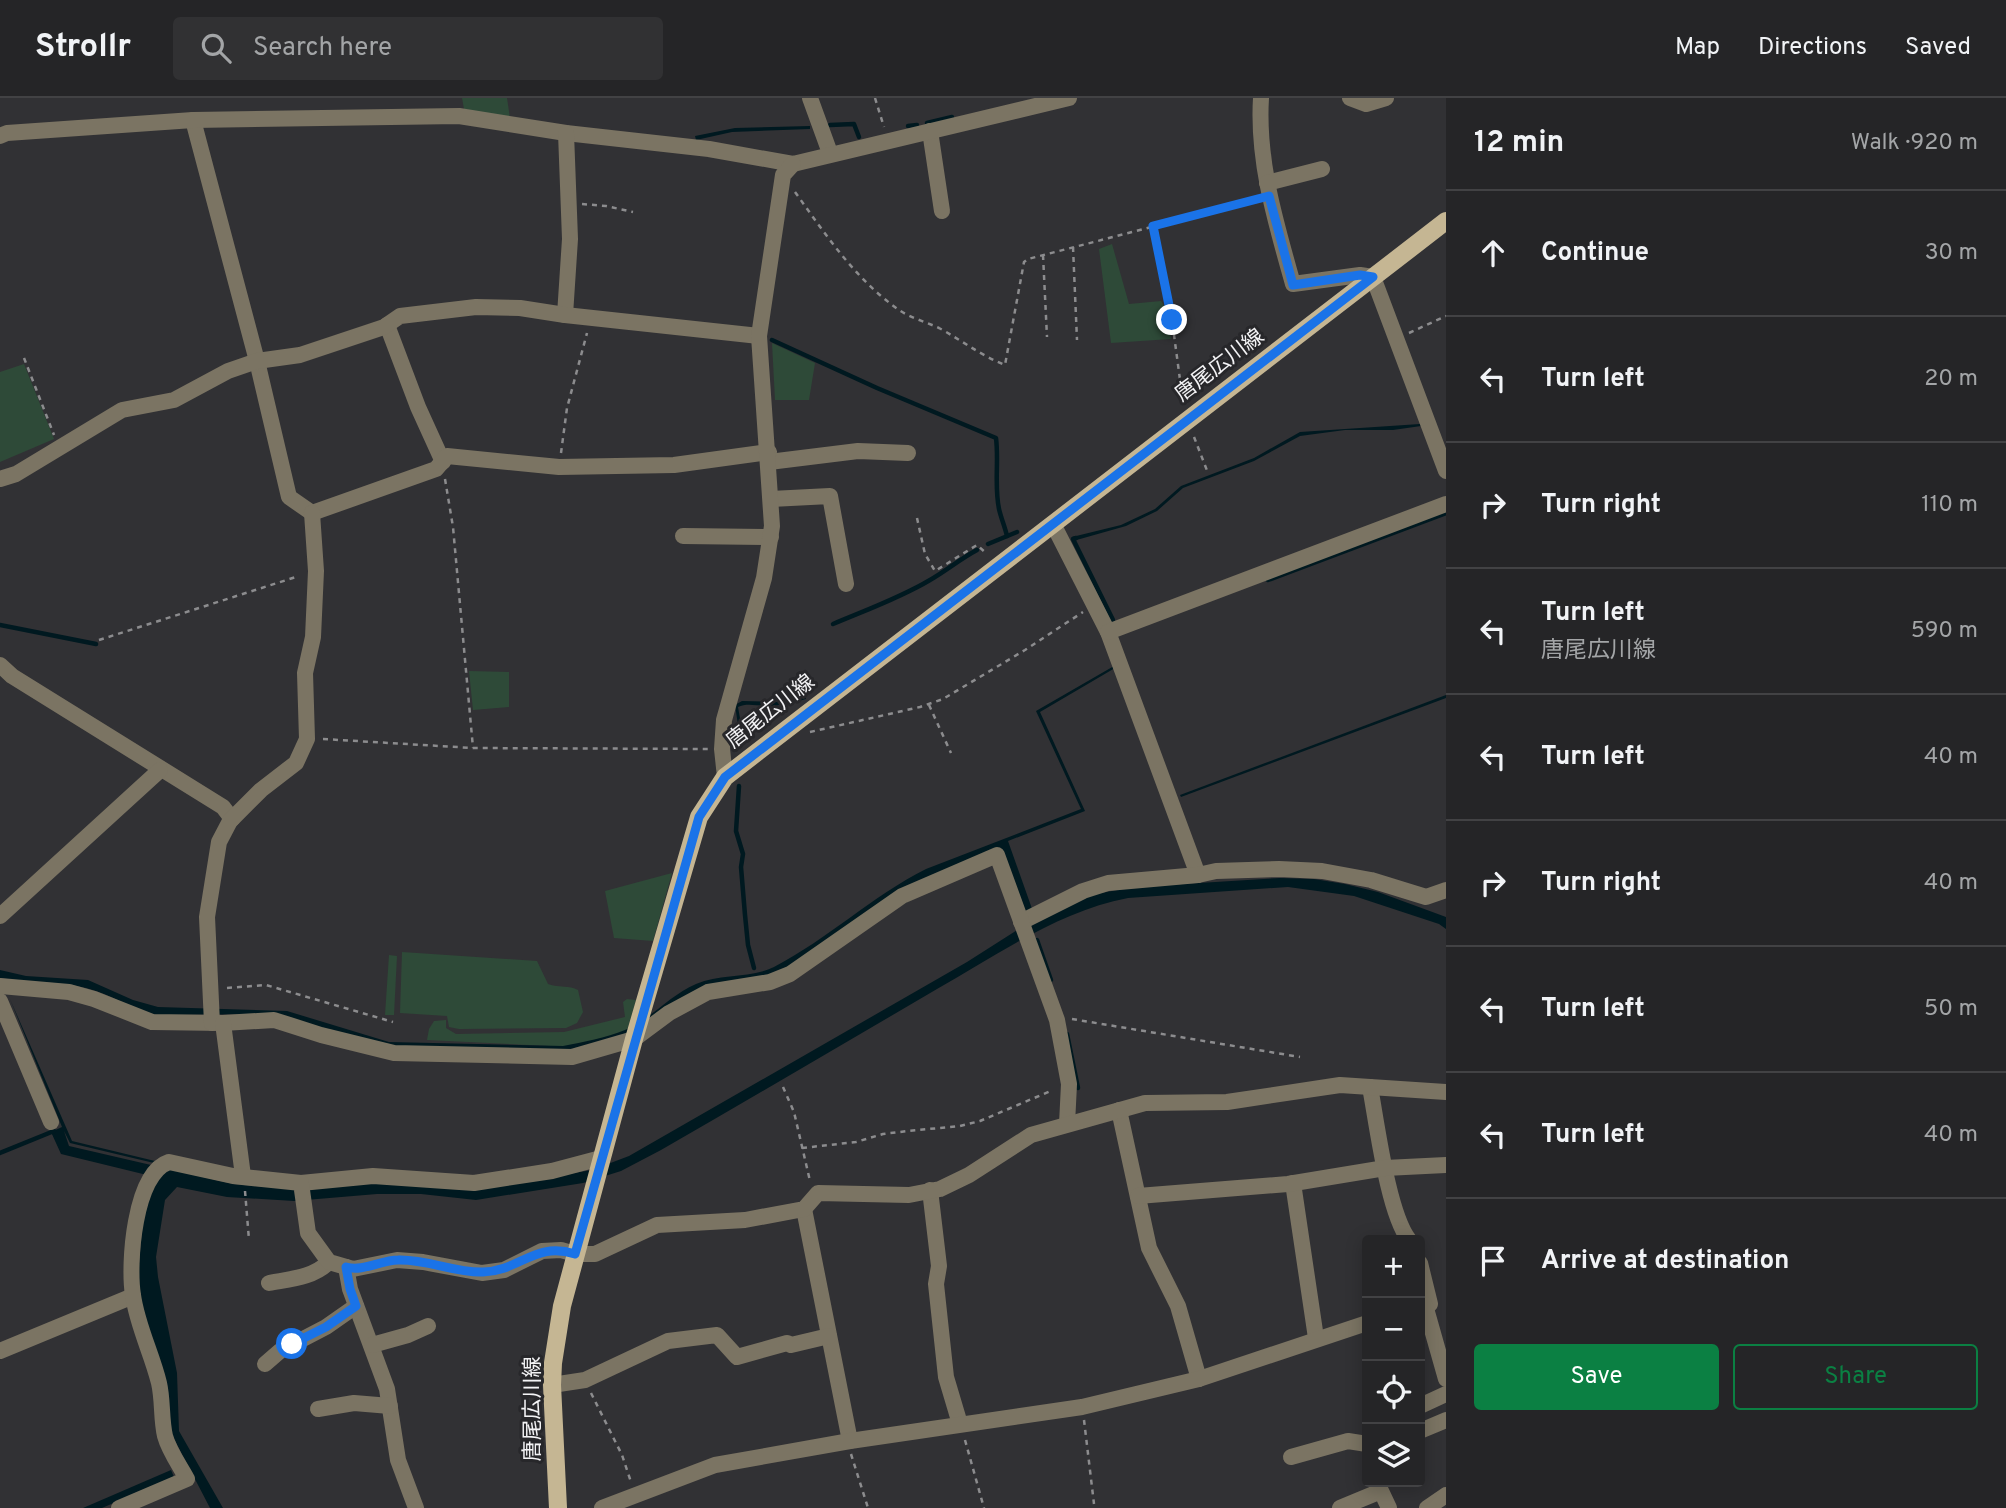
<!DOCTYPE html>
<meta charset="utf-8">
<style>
body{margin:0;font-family:Overpass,"Noto Sans JP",sans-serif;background:#313133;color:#f1f3f6}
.controls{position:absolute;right:21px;bottom:21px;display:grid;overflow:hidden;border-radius:7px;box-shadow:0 4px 18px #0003}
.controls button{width:63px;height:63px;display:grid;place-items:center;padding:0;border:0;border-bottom:2px solid #424244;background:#252527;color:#f1f3f6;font:35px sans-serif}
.stop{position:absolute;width:21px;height:21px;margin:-16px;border:5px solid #1a73e8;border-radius:50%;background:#fff}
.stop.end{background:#1a73e8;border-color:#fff;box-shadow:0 2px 7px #0008}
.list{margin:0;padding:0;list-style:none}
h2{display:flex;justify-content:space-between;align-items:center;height:91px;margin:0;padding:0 28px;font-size:30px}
h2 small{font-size:23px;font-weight:400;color:#a3a5a7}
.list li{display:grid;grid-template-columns:46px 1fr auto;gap:21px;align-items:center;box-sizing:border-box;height:126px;padding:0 28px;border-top:2px solid #424244}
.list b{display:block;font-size:26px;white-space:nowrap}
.list p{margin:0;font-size:23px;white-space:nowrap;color:#a3a5a7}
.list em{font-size:23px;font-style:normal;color:#a3a5a7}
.actions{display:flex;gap:14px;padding:21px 28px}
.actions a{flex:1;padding:16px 0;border:2px solid #0b8043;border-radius:7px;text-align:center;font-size:24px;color:#0b8043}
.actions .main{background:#0b8043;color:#fff}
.icon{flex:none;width:38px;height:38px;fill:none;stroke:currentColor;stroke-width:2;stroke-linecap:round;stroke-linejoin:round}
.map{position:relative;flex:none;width:1446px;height:1410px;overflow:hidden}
header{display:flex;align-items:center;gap:42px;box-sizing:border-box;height:98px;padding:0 35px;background:#252527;border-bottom:2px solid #424244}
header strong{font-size:33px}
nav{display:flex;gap:38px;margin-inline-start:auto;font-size:24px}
.search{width:490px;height:63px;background:#313133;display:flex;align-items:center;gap:18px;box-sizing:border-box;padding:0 24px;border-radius:7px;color:#a3a5a7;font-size:26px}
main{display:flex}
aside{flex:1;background:#252527}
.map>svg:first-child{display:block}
.green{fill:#2e4a38}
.water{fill:#001920}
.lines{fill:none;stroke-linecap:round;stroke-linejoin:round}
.stream{stroke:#001920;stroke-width:4.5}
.path{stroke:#8c8c8e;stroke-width:2.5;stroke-dasharray:5 5;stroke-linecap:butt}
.minor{stroke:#7b7463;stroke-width:16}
.major{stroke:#c5b693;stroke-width:18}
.route{stroke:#1a73e8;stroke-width:9}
.labels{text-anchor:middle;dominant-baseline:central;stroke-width:6;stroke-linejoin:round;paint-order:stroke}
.street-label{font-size:21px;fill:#f3f3f5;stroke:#27272a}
</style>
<header>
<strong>Strollr</strong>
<div class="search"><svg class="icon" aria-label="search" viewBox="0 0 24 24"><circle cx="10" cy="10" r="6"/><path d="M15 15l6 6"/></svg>Search here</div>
<nav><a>Map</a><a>Directions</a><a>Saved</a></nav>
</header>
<main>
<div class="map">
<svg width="1446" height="1410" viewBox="0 0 1446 1410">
<rect width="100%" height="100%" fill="#313134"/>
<g class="green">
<path d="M462,0H507L510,20L464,11Z"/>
<path d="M1112,146L1129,206L1161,203L1167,212L1171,241L1111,245L1099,151Z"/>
<path d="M772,245L815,265L809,302H775Z"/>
<path d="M24,266L54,341L0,364V274Z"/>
<path d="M469,573L509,574V609L473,612Z"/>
<path d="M672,775L653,843L614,840L605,793Z"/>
<path d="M402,854L537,863L548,886C559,890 569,887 578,892L583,914L577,925L566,930L459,931L449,929L447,918L400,915Z"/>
<path d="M389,857L397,858L394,917H385Z"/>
<path d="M627,901L636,902L627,933L570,949L427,942L429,931L434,923L446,922V930L456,936L564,934L625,919L623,904Z"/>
</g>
<g class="water">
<path d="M810,28V31L732,34L696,42L695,38L735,30Z"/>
<path d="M1420,326L1421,328L1393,332H1345L1300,338L1254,363L1183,390L1157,413L1126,428L1073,443L1072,439L1121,427L1155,411L1181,388L1254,360L1300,334Z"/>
<path d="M1114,568L1115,570L1040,614L1085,713L1008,743L1036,822L1090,797L1134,789L1280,780L1314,781L1345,786L1378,794L1446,819V831L1439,826L1354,798L1288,789L1128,800C1059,813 997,857 937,891C845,945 753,999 661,1052L621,1073L583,1085L476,1102L421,1096H377L294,1103L227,1099L177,1089L165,1102L156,1159L158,1179L177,1275L179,1333L223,1410H210L171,1335L161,1273L139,1196L138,1177L147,1077L61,1056L51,1034L62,1029L10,901L72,1043L155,1063L154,1065L70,1045L64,1033L69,1048L233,1086L265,1089L537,1081L592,1072L629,1058L967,864L1030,824L1001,751L784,874L713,888L629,937L583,951H398L260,916L157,917C132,912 111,896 86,890C58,883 28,885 0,880V872L26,878L88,882L133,902L158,909L287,913L389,944L563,948C583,944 606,940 625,932C651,921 670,897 696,886C721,875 750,881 774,869C828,841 872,798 926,771L1081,711L1036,613Z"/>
<path d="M1446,597V600L1181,699L1180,697Z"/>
<path d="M805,598L806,601C795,604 783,607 772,608C761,609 748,604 738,609L744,643V646L741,647L735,607L742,603L779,604Z"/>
<path d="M171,1372L174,1379L102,1410H83Z"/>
</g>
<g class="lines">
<g class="stream">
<path d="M927,25L952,19"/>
<path d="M830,27L854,26L859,39"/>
<path d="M908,28L917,27"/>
<path d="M772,242L877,290L996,340C999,364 994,387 999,411C1001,420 1005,429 1007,438"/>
<path d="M1076,440L1073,441L1113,522"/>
<path d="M988,446L1017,434"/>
<path d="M1268,482L1446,415"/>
<path d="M833,526C866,512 900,500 930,482C946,473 960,461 977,452"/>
<path d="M0,527L96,546"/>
<path d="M739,688L736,733L743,756L741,769L745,817L748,847L754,870"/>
<path d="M1037,842L1051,882"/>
<path d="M1067,936L1078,990"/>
<path d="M0,1055L54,1033"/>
</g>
<g class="path">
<path d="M875,0L884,29"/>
<path d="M795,94C826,137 855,181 899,212C911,220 926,224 939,230C963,243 978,256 1005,267L1024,164L1028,161L1256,102"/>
<path d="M582,106L606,108L633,114"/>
<path d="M1154,128L1172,222L1183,304"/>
<path d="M1073,149L1077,242"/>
<path d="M1043,157L1047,239"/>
<path d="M1409,235L1446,218"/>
<path d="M24,260L54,337"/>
<path d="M1194,339L1208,375"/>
<path d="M561,355L567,310L587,235"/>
<path d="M445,381L453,429L473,650"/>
<path d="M917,420L925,456L935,473L977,447L987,456"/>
<path d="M99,542L299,478"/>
<path d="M929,607L951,655"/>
<path d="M810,634L920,609L943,601L1025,552L1083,514"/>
<path d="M323,641L473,650L708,651"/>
<path d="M227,890L266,887L393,924"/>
<path d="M1072,921L1300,959"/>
<path d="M783,989L794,1014L810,1083"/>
<path d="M802,1050L856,1044L883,1036L908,1033L960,1028L980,1023L1053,992"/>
<path d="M245,1093L249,1142"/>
<path d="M591,1295L622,1357L631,1384"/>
<path d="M1084,1322L1094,1406"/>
<path d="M965,1342L984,1410"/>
<path d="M851,1356L868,1410"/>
</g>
<g class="minor">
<path d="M810,0L830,55"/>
<path d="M1261,0C1257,64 1276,125 1293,186L1360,177L1373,179L1446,373"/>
<path d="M1350,0L1366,6L1386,0"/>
<path d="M193,22L257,263L289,399L312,415"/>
<path d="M930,33L942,113"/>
<path d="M0,38L7,35L193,22L459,18L566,35L709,51L793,66L1069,0"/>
<path d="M1267,85L1322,71"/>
<path d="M565,217L570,141L566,35"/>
<path d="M387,227L418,309L443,364"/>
<path d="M769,364L858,353L908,355"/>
<path d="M0,381L16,376L122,312L174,302L228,273L257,263L300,257L384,229L400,218L476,209L520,210L565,217L759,238"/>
<path d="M771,401L830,398L846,486"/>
<path d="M312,415L436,371L447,358L559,369L674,367L769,354"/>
<path d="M1053,426L1108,534L1198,777"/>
<path d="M683,438L771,439"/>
<path d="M1108,534L1446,406"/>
<path d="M0,567L12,578L223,709L232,721"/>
<path d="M725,679L722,651L724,622L764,480L772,428L759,238L783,77L793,66"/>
<path d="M0,818L160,672"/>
<path d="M1021,824L1083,793L1108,785L1198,777L1216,773L1279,771L1322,773L1371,782L1426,799L1446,792"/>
<path d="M0,888L69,894L94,901L152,924L223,925L274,922L321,937L394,955L572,959L634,941L669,915L708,894L770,884L790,876L902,798L997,757L1057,922L1069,986L1067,1026"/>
<path d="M0,903L51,1024"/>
<path d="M212,925L207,819L219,744L230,723L261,692L296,665L307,641L305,575L313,539L316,473L312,415"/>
<path d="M223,925L243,1078"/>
<path d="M1370,989C1377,1026 1388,1115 1409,1142"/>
<path d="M1119,1012L1149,1150L1178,1208L1199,1281"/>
<path d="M301,1085L373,1078L474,1085L552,1073L601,1060"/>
<path d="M1293,1085L1316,1240"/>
<path d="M930,1092L939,1168L936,1186L946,1279L960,1326"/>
<path d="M1138,1098L1288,1086L1385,1070L1446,1067"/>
<path d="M804,1111L850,1343"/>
<path d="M1420,1165L1430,1206"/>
<path d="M346,1169L350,1191L387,1291L398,1362L416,1410"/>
<path d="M269,1185C290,1181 313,1180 329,1164"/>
<path d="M1425,1207L1446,1281"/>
<path d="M372,1247L408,1237L428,1228"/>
<path d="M0,1253L133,1198"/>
<path d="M265,1266L280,1253L326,1229L356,1208"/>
<path d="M552,1287L585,1282L668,1243L717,1237L737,1259L787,1245L791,1247L829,1238"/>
<path d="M1420,1308L1446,1296"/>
<path d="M318,1311L354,1305L390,1308"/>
<path d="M1420,1333L1446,1322"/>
<path d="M1291,1359L1348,1343L1367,1346"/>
<path d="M119,1410L187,1381C180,1368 169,1353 165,1338C161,1321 163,1302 159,1285C152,1256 137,1227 133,1197C128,1167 134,1075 169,1064L233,1078L301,1085L308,1135L329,1164L353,1171L397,1162L423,1164L482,1175L504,1172L542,1153L561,1152L575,1156H595L657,1127L745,1122L804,1111L818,1095L909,1097L940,1091L969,1077L1031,1037L1145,1005L1227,1004L1340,987L1446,994"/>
<path d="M602,1410L715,1367L850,1343L1082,1309L1199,1281L1367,1225"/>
<path d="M1340,1410L1381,1393L1389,1410"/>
<path d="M1427,1410L1446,1397"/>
</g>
<path class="major" d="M558,1410L552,1287L553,1265L562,1208L634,941L699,719L725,679L1446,123"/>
</g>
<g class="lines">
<path class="route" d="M292,1246L326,1229L356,1208L350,1191L346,1169C363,1174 381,1162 398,1162C427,1161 455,1175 483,1174C520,1173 535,1143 575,1156L699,719L725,679L1373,179L1360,177L1293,187L1269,98L1153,128L1172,222"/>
</g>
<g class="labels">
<g class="street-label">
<text transform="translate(1220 268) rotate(-37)">唐尾広川線</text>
<text transform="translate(771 614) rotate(-38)">唐尾広川線</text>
<text transform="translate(533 1311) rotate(-90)">唐尾広川線</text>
</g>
</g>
</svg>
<div class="controls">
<button>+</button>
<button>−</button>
<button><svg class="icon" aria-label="locate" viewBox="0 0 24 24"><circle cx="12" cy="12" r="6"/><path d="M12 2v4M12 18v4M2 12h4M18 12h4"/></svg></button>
<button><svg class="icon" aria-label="layers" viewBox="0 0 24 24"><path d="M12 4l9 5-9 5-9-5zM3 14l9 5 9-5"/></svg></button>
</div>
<div class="stop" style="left:292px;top:1246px"></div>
<div class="stop end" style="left:1172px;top:222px"></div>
</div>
<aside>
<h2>12 min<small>Walk · 920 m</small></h2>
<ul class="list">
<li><svg class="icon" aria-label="ahead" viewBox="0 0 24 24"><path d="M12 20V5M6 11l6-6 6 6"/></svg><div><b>Continue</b></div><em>30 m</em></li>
<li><svg class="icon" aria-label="left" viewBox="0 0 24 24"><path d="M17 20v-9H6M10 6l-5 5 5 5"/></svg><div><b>Turn left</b></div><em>20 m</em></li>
<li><svg class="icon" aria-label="right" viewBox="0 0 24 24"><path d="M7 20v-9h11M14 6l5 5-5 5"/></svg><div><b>Turn right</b></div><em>110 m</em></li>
<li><svg class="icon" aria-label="left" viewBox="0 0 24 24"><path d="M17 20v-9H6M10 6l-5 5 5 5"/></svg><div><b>Turn left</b><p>唐尾広川線</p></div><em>590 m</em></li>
<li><svg class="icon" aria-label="left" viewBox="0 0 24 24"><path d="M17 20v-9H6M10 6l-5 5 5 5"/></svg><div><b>Turn left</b></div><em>40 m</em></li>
<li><svg class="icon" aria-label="right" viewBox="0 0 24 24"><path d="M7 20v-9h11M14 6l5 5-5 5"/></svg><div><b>Turn right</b></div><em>40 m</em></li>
<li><svg class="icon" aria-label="left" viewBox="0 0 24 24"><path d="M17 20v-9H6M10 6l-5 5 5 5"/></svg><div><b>Turn left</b></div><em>50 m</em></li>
<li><svg class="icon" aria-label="left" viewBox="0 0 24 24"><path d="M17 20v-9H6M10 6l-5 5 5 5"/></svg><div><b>Turn left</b></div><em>40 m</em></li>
<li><svg class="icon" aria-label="arrive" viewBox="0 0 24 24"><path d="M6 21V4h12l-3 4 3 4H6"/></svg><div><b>Arrive at destination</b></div></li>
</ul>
<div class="actions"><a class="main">Save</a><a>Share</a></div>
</aside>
</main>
